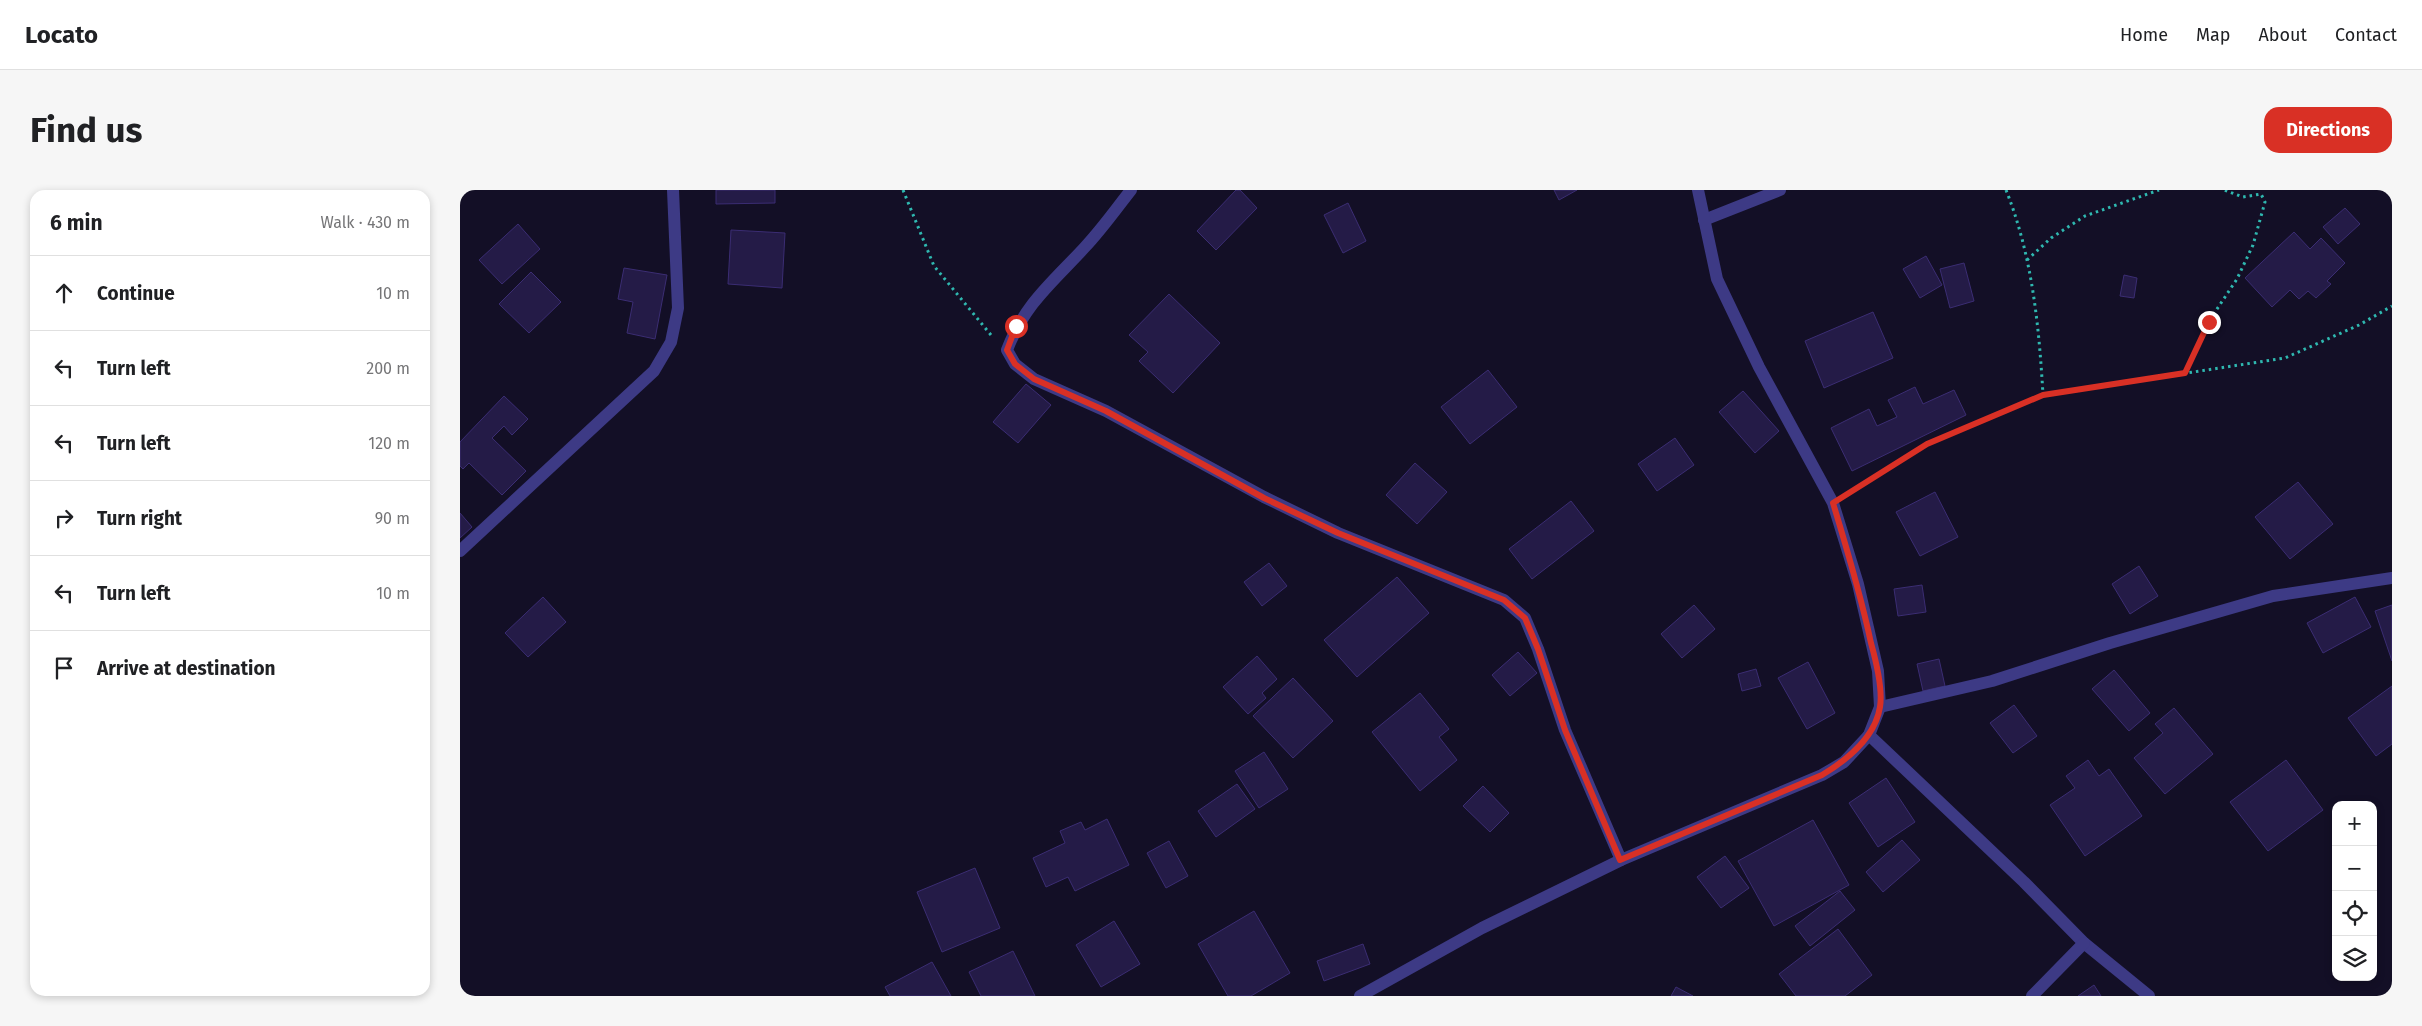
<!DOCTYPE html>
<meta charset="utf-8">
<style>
body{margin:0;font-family:"Fira Sans",sans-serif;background:#f6f6f6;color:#202124}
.controls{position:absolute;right:15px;bottom:15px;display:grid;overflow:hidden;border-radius:10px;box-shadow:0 2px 8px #0003}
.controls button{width:45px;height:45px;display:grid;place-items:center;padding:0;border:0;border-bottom:1px solid #e0e0e0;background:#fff;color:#202124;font:25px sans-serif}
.stop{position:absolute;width:15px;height:15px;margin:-11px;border:4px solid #d93025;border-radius:50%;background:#fff}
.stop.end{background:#d93025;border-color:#fff;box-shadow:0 1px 5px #0008}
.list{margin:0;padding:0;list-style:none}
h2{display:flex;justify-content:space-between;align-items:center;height:65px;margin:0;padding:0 20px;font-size:21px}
h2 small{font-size:16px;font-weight:400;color:#757577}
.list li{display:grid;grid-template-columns:32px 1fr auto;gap:15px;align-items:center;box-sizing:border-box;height:75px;padding:0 20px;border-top:1px solid #e0e0e0}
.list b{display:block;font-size:19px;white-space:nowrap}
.list em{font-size:16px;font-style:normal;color:#757577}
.icon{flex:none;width:28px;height:28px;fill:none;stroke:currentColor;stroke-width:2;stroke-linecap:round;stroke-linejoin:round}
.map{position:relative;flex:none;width:1932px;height:806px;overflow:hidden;border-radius:15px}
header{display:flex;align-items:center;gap:30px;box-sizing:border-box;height:70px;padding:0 25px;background:#fff;border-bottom:1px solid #e0e0e0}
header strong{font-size:24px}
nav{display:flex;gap:28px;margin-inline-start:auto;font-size:18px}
.intro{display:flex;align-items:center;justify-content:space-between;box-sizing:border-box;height:120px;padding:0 30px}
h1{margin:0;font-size:35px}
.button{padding:12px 22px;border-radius:15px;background:#d93025;color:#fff;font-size:18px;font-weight:700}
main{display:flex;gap:30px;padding:0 30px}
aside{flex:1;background:#fff;border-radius:15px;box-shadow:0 2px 8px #0003}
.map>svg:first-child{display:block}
.building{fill:#241b47;stroke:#3b2d73}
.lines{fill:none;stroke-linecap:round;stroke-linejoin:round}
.path{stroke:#2fb8b0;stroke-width:3;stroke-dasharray:2.5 4;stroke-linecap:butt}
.street{stroke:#3d3a85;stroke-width:12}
.route{stroke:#d93025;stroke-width:6}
</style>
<header>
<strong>Locato</strong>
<nav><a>Home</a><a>Map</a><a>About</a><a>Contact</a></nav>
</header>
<div class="intro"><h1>Find us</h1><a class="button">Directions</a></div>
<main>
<aside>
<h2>6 min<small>Walk · 430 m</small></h2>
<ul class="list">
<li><svg class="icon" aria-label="ahead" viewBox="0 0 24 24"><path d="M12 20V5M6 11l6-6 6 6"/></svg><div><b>Continue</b></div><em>10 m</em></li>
<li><svg class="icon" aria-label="left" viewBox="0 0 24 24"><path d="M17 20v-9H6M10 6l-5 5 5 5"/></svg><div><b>Turn left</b></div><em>200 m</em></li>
<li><svg class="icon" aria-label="left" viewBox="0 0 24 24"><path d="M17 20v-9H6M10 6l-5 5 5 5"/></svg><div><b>Turn left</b></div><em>120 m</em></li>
<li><svg class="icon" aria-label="right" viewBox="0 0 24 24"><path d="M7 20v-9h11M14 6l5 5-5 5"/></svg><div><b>Turn right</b></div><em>90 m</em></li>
<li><svg class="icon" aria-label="left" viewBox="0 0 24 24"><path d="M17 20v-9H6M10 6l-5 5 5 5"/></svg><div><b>Turn left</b></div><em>10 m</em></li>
<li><svg class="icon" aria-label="arrive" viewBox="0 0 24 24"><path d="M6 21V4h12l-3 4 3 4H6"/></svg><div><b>Arrive at destination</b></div></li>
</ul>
</aside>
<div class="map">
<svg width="1932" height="806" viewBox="0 0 1932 806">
<rect width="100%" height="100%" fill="#130f26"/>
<g class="building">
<path d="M256,0H315V13L256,14Z"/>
<path d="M776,0H780L797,18L756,60L737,41Z"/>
<path d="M1094,0H1117L1099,10Z"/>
<path d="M888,13L906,51L883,63L864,25Z"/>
<path d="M1885,18L1900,34L1878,54L1863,37Z"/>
<path d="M58,34L80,59L42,94L19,70Z"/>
<path d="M271,40L325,43L322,98L268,94Z"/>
<path d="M1834,42L1850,59L1861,48L1885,73L1867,91L1871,94L1856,108L1848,101L1839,109L1830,100L1812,117L1785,88Z"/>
<path d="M1466,66L1482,95L1460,108L1443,79Z"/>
<path d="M1504,73L1514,111L1490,118L1480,79Z"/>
<path d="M164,78L207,85L195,149L167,143L173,112L158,109Z"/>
<path d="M71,82L101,112L69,143L39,114Z"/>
<path d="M1664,85L1677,88L1674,108L1660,106Z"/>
<path d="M709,104L760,153L713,203L679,171L688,162L669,145Z"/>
<path d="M1413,122L1433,168L1364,198L1345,151Z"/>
<path d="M1028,180L1057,217L1010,254L981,217Z"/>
<path d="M566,194L591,215L558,253L533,232Z"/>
<path d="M1455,197L1463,214L1494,200L1506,225L1392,281L1371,238L1409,219L1417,236L1437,227L1428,210Z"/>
<path d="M1283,201L1319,241L1295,263L1259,222Z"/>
<path d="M44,206L68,229L52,245L44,236L32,248L66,281L42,305L9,273L3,279L0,276V252Z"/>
<path d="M1215,248L1234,275L1197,301L1178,274Z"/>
<path d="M955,273L987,302L957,334L926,305Z"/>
<path d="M1838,292L1873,334L1830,369L1795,327Z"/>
<path d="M1475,302L1498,347L1460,366L1436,322Z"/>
<path d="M1111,311L1134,341L1072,389L1049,359Z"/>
<path d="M0,323L12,337L0,348Z"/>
<path d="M809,373L827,396L802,416L784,392Z"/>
<path d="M1679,376L1698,406L1670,424L1652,394Z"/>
<path d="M937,387L969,423L897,487L864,450Z"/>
<path d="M1462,395L1466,422L1438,426L1434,399Z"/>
<path d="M83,407L106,432L68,467L45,443Z"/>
<path d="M1895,407L1911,437L1863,463L1847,433Z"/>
<path d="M1234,415L1255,439L1222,468L1201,444Z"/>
<path d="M1932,415V471L1915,421Z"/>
<path d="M1058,462L1077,483L1050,506L1032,485Z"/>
<path d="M797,466L817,489L802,503L806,508L788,524L763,497Z"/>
<path d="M1479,469L1485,496L1463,501L1457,474Z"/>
<path d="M1348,472L1375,523L1347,539L1318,488Z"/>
<path d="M1296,479L1301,496L1282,501L1278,484Z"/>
<path d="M1654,480L1690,523L1669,541L1632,499Z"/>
<path d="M833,488L873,531L833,568L793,526Z"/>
<path d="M1932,496V554L1916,566L1888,528Z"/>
<path d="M960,503L989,539L979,547L997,570L960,601L912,542Z"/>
<path d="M1554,515L1577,546L1553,563L1530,533Z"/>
<path d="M1714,518L1753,564L1705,604L1674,568L1703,543L1695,534Z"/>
<path d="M804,562L828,599L799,618L775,581Z"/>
<path d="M1628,570L1639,586L1649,579L1682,626L1625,666L1590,615L1615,598L1606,586Z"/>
<path d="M1826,570L1863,620L1808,661L1770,612Z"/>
<path d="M1426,588L1455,632L1418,657L1389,613Z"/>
<path d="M777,594L795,619L756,647L738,621Z"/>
<path d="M1023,596L1049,623L1030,642L1003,616Z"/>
<path d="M647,629L669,675L615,701L608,687L586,697L573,668L605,653L600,641L621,632L625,640Z"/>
<path d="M1353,630L1389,695L1314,736L1278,671Z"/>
<path d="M1442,650L1460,670L1423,702L1406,682Z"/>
<path d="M709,651L728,686L706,698L687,663Z"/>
<path d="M1265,666L1289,698L1261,718L1237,687Z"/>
<path d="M515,678L540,738L482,762L457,702Z"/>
<path d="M1380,701L1395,720L1350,756L1335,736Z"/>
<path d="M794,721L830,783L791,806H768L738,754Z"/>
<path d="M654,731L680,774L641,797L616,755Z"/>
<path d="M1378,739L1412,785L1385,806H1336L1319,784Z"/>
<path d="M903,754L910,774L864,791L857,771Z"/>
<path d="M553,761L575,806H521L509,782Z"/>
<path d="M472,772L491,806H430L425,797Z"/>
<path d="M1634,795L1641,806H1618Z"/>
<path d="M1216,797L1233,806H1211Z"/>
</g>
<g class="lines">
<g class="path">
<path d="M443,0L474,76L531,145"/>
<path d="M1546,0C1572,65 1579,135 1583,205"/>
<path d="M1567,70L1591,48L1625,26L1699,0"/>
<path d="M1725,183L1749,131L1777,89L1793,55L1805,12L1801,4L1783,7L1764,0"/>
<path d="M1391,302L1467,254L1583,205L1825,168L1899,135L1932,116"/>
</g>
<g class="street">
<path d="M671,0C656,19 642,39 625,57C593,92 565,113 547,160L555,174L574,189L646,221L804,307L878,343L1044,410L1065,428L1078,459L1105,540L1161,670"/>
<path d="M1244,30L1320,0"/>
<path d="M0,361L194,181L211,152L218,118L213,0"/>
<path d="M1420,517L1532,491L1650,453L1813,406L1932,388"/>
<path d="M1409,545L1564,692L1624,753L1689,806"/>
<path d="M900,806L1022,738L1161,670L1362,585L1384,572L1409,545L1420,517L1418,481L1398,394L1373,313L1299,177L1257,89L1238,0"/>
<path d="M1572,806L1624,753"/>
</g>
</g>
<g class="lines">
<path class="route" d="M556,136L547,160L555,174L574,189L646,221L804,308L878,343L1044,410L1065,428L1078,459L1105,540L1160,670L1362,585C1387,570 1415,548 1420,517C1423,499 1416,471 1411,453C1401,406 1387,359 1373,313L1467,254L1583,205L1725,183L1749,132"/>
</g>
</svg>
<div class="controls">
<button>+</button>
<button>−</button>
<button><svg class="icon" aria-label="locate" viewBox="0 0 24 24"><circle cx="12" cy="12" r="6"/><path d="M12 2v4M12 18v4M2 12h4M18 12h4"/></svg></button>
<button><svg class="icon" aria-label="layers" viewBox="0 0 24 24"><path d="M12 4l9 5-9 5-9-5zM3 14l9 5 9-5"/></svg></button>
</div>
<div class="stop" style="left:556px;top:136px"></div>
<div class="stop end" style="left:1749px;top:132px"></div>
</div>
</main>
